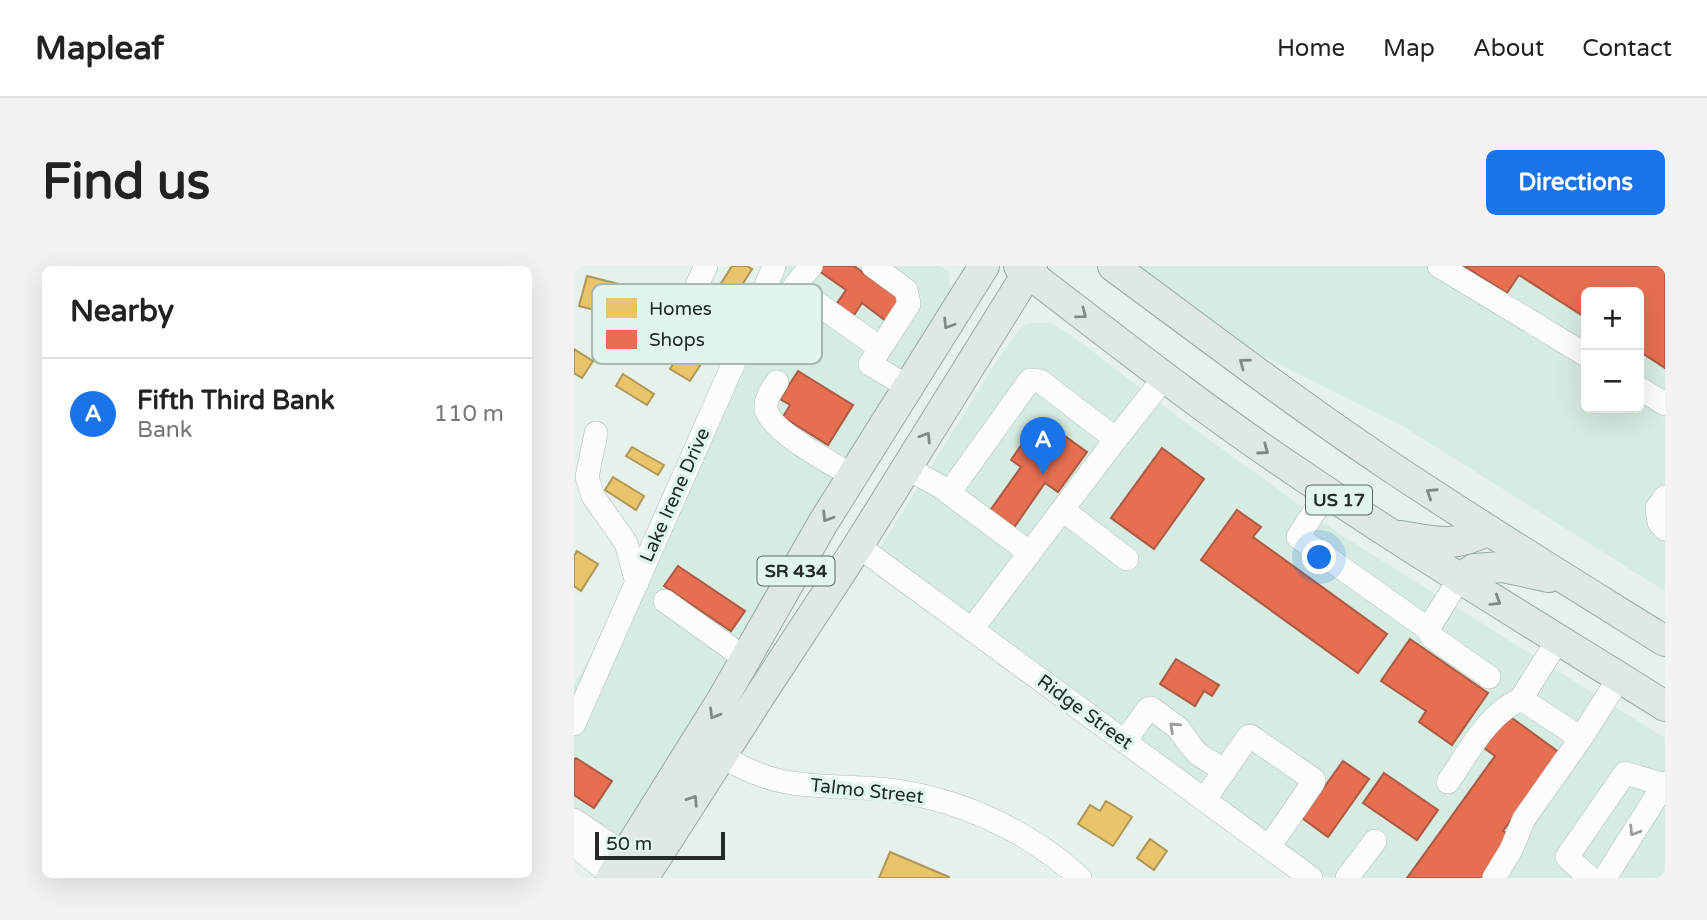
<!DOCTYPE html>
<meta charset="utf-8">
<style>
body{margin:0;font-family:"Varela Round",sans-serif;background:#f2f2f2;color:#222}
.controls{position:absolute;right:21px;top:21px;display:grid;overflow:hidden;border-radius:10px;box-shadow:0 7px 28px #0002}
.controls button{width:63px;height:63px;display:grid;place-items:center;padding:0;border:0;border-bottom:2px solid #e0e0e0;background:#fff;color:#222;font:35px sans-serif}
.scale{position:absolute;left:21px;bottom:18px;width:130px;box-sizing:border-box;padding-left:7px;border:4px solid #232a27;border-top:0;font-size:19px;line-height:24px;white-space:nowrap;color:#232a27;-webkit-text-stroke:5px #e1f5ec;paint-order:stroke}
.you{position:absolute;left:746px;top:292px;width:24px;height:24px;margin:-18px;border:5px solid #fff;border-radius:50%;background:#1a73e8;box-shadow:0 0 0 10px #1a73e833}
.badge{display:grid;place-items:center;width:46px;height:46px;border-radius:50%;background:#1a73e8;color:#fff;font-size:23px;font-weight:700}
.pin{position:absolute;translate:-50% -58px;filter:drop-shadow(0 2px 4px #0008)}
.pin::after{content:'';position:absolute;top:37px;width:24px;height:21px;background:inherit;clip-path:polygon(0 0,100% 0,50% 100%)}
.list{margin:0;padding:0;list-style:none}
h2{display:flex;justify-content:space-between;align-items:center;height:91px;margin:0;padding:0 28px;font-size:30px}
h2 small{font-size:23px;font-weight:400;color:#767676}
.list li{display:grid;grid-template-columns:46px 1fr auto;gap:21px;align-items:center;box-sizing:border-box;height:112px;padding:0 28px;border-top:2px solid #e0e0e0}
.list b{display:block;font-size:26px;white-space:nowrap}
.list p{margin:0;font-size:23px;white-space:nowrap;color:#767676}
.list em{font-size:23px;font-style:normal;color:#767676}
.map{position:relative;flex:none;width:1091px;height:612px;overflow:hidden;border-radius:10px}
header{display:flex;align-items:center;gap:42px;box-sizing:border-box;height:98px;padding:0 35px;background:#fff;border-bottom:2px solid #e0e0e0}
header strong{font-size:33px}
nav{display:flex;gap:38px;margin-inline-start:auto;font-size:24px}
.intro{display:flex;align-items:center;justify-content:space-between;box-sizing:border-box;height:168px;padding:0 42px}
h1{margin:0;font-size:49px}
.button{padding:18px 32px;border-radius:10px;background:#1a73e8;color:#fff;font-size:24px;font-weight:700}
main{display:flex;gap:42px;padding:0 42px}
aside{flex:1;background:#fff;border-radius:10px;box-shadow:0 7px 28px #0002}
.map>svg:first-child{display:block}
.built{fill:#d6ebe1;fill-rule:evenodd}
.homes{fill:#e9c46a;stroke:#ae9656;stroke-width:2}
.shops{fill:#e76f51;stroke:#ac5a44;stroke-width:2}
.lines{fill:none;stroke-linecap:round;stroke-linejoin:round}
.minor-casing{stroke:#b2bbb6;stroke-width:24}
.major-casing{stroke:#98aba3;stroke-width:32}
.minor{stroke:#fbfdfc;stroke-width:23}
.major{stroke:#dfe8e4;stroke-width:30}
.oneway{stroke:#818986}
.oneway2{stroke:#9a9e9c}
.labels{text-anchor:middle;dominant-baseline:central;stroke-width:7;stroke-linejoin:round;paint-order:stroke}
.shield{fill:#e1f5ec;stroke:#5c6762;stroke-width:2}
.shield-label{font-size:18px;font-weight:bold;fill:#232a27}
.street-label{font-size:19px;fill:#232a27;stroke:#e1f5ec}
.key{fill:#e1f5ec;stroke:#a8b8b1;stroke-width:2}
.key-label{font-size:19px;fill:#232a27}
</style>
<header>
<strong>Mapleaf</strong>
<nav><a>Home</a><a>Map</a><a>About</a><a>Contact</a></nav>
</header>
<div class="intro"><h1>Find us</h1><a class="button">Directions</a></div>
<main>
<aside>
<h2>Nearby<small></small></h2>
<ul class="list">
<li><span class="badge">A</span><div><b>Fifth Third Bank</b><p>Bank</p></div><em>110 m</em></li>
</ul>
</aside>
<div class="map">
<svg width="1091" height="612" viewBox="0 0 1091 612">
<rect width="100%" height="100%" fill="#e6f1eb"/>
<g class="built">
<path d="M200,0H367L375,6L376,26L359,57L214,287L70,535L25,605L0,585V420L56,319Z"/>
<path d="M554,0H1091V325L827,159L647,69ZM1012,26H1065V142H1012Z"/>
<path d="M458,57H476L500,71L604,151L767,269L1091,472V612H742L306,282L426,90L448,60Z"/>
</g>
<g class="homes">
<path d="M158,0H173L178,3L155,40L139,30Z"/>
<path d="M13,10L45,18L37,48L5,40Z"/>
<path d="M116,71L136,84L116,115L96,103Z"/>
<path d="M0,83L19,95L8,112L0,107Z"/>
<path d="M49,108L80,128L73,139L42,120Z"/>
<path d="M58,181L90,199L84,209L52,190Z"/>
<path d="M39,211L70,230L62,244L31,224Z"/>
<path d="M3,285L24,298L7,325L0,320V290Z"/>
<path d="M532,535L558,551L539,580L504,558L516,539L526,545Z"/>
<path d="M576,573L593,585L580,604L563,592Z"/>
<path d="M316,586L375,611V612H305Z"/>
</g>
<g class="shops">
<path d="M238,0H280L327,34L312,55L288,37L276,55L259,43L272,24Z"/>
<path d="M890,0H1091V102L1065,85V26H1012V52L945,9L933,27Z"/>
<path d="M224,105L279,139L254,179L209,151L216,139L206,133Z"/>
<path d="M466,152L513,186L484,226L471,217L439,263L415,246L447,201L437,194Z"/>
<path d="M588,182L630,213L580,283L537,252Z"/>
<path d="M663,244L687,261L679,271L813,368L784,407L627,294Z"/>
<path d="M104,300L171,345L157,365L90,320Z"/>
<path d="M836,373L914,427L878,479L845,456L852,445L807,415Z"/>
<path d="M602,393L645,419L638,430L630,425L621,440L586,418Z"/>
<path d="M934,449L986,487L929,565L939,572L910,612H833L921,490L910,482Z"/>
<path d="M2,492L38,515L20,542L0,529V494Z"/>
<path d="M769,495L795,513L754,571L728,552Z"/>
<path d="M810,507L864,544L843,574L789,537Z"/>
</g>
<g class="lines">
<g class="minor-casing">
<g id="minor">
<path d="M237,0L220,21L306,82"/>
<path d="M299,0L332,24L335,38L296,98L334,121"/>
<path d="M865,0L1012,89"/>
<path d="M114,38L132,0"/>
<path d="M203,116C198,124 191,132 192,142C194,164 260,199 279,210"/>
<path d="M1065,122L1091,138"/>
<path d="M22,167L13,211L19,230L52,277L63,317"/>
<path d="M542,173L591,111"/>
<path d="M333,202L367,221L456,287"/>
<path d="M753,226L724,271L854,363L886,312"/>
<path d="M375,227L456,114L466,115L542,173L398,363"/>
<path d="M1091,231L1083,242L1085,256L1091,263"/>
<path d="M489,244L553,293"/>
<path d="M284,280L737,612"/>
<path d="M91,335L172,393"/>
<path d="M854,363L858,371L915,411"/>
<path d="M984,374L947,433L1007,472"/>
<path d="M0,458L165,85L200,0"/>
<path d="M551,475L574,443L577,442L604,462L617,480L624,488L651,505"/>
<path d="M147,490C168,502 189,512 212,516C243,522 281,520 314,524C383,532 454,564 506,612"/>
<path d="M874,516C895,486 912,449 947,433"/>
<path d="M630,534L674,471L676,470L740,514L739,517L695,581"/>
<path d="M0,554L52,589"/>
<path d="M0,579L39,610"/>
<path d="M773,612L801,575"/>
<path d="M920,612L937,584L950,553L1007,472L1045,412"/>
<path d="M1016,612L993,591L1051,507L1091,519"/>
<path d="M1031,612L1091,517"/>
</g>
</g>
<g class="major-casing">
<g id="major">
<path d="M445,0C537,70 627,142 723,206C843,288 968,363 1091,440"/>
<path d="M539,0C630,67 720,136 814,199C905,260 998,317 1091,375"/>
<path d="M827,270C862,276 881,282 914,264"/>
<path d="M886,312L900,303L929,301L975,311"/>
<path d="M37,612L148,434L249,257L410,0"/>
<path d="M69,612L187,428L284,280L458,0"/>
</g>
</g>
<use href="#minor" class="minor"/>
<use href="#major" class="major"/>
</g>
<defs><path id="oneway-chevron" d="M-2-3.5L2.5 0L-2 3.5" fill="none" stroke-width="1.6" stroke-linecap="round" stroke-linejoin="round" transform="scale(1.75)"/></defs>
<g class="oneway">
<use href="#oneway-chevron" transform="translate(508 48) rotate(37)"/>
<use href="#oneway-chevron" transform="translate(374 58) rotate(122)"/>
<use href="#oneway-chevron" transform="translate(670 97) rotate(-143)"/>
<use href="#oneway-chevron" transform="translate(352 171) rotate(-58)"/>
<use href="#oneway-chevron" transform="translate(690 184) rotate(35)"/>
<use href="#oneway-chevron" transform="translate(857 227) rotate(-147)"/>
<use href="#oneway-chevron" transform="translate(253 251) rotate(122)"/>
<use href="#oneway-chevron" transform="translate(922 335) rotate(32)"/>
<use href="#oneway-chevron" transform="translate(140 448) rotate(121)"/>
<use href="#oneway-chevron" transform="translate(119 534) rotate(-57)"/>
</g>
<g class="oneway2">
<use href="#oneway-chevron" transform="translate(600 461) rotate(-137)"/>
<use href="#oneway-chevron" transform="translate(1060 565) rotate(122)"/>
</g>
<g class="labels">
<g class="shield">
<rect x="732" y="219.5" width="66" height="29" rx="5"/>
<rect x="183.5" y="290.5" width="77" height="29" rx="5"/>
</g>
<g class="shield-label">
<text x="765" y="234">US 17</text>
<text x="222" y="305">SR 434</text>
</g>
<g class="street-label">
<text transform="translate(101 229) rotate(-66)">Lake Irene Drive</text>
<text transform="translate(511 446) rotate(36)">Ridge Street</text>
<text transform="translate(293 525) rotate(6)">Talmo Street</text>
</g>
</g>
<rect x="18" y="18" width="230" height="80" rx="10" class="key"/>
<rect x="32" y="32" width="31" height="20" fill="#e9c46a"/>
<rect x="32" y="64" width="31" height="19" fill="#e76f51"/>
<g class="key-label">
<text x="75" y="49">Homes</text>
<text x="75" y="80">Shops</text>
</g>
</svg>
<div class="controls">
<button>+</button>
<button>−</button>
</div>
<div class="scale">50 m</div>
<div class="you"></div>
<div class="pin badge" style="left:469px;top:209px">A</div>
</div>
</main>
